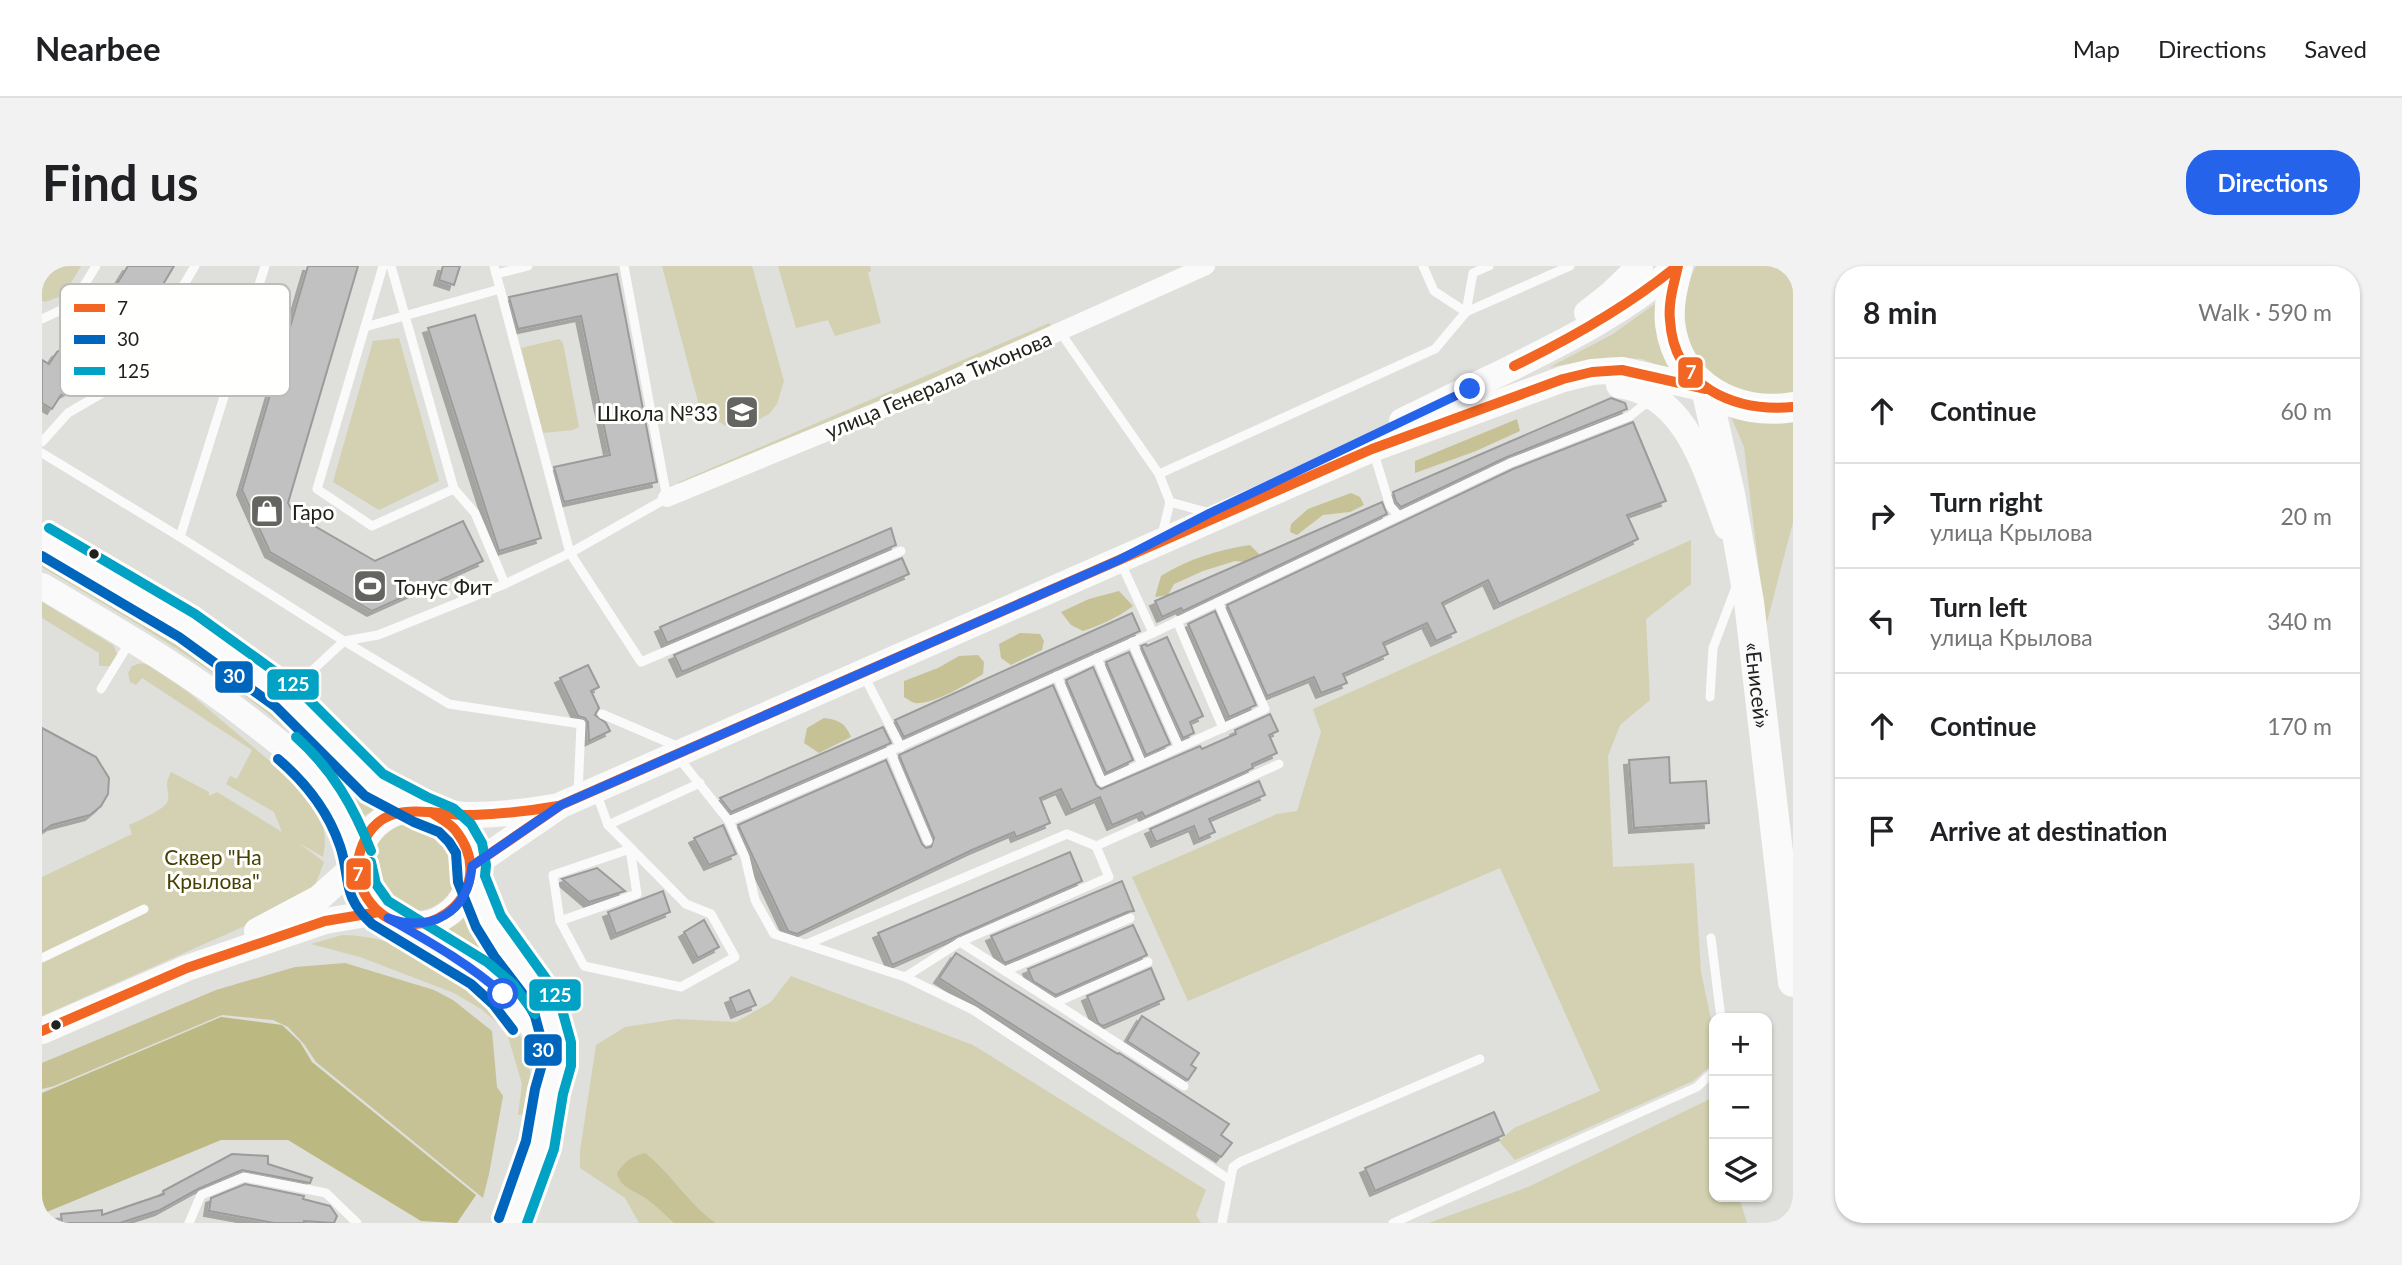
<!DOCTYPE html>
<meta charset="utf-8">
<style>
body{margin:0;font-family:Lato,sans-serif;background:#f2f2f2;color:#202124}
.controls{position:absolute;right:21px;bottom:21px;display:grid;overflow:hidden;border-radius:14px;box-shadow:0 2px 5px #0004}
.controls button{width:63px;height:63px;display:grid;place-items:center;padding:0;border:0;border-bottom:2px solid #e0e0e0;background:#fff;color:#202124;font:35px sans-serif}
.stop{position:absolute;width:21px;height:21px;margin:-16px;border:5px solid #2563eb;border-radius:50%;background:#fff}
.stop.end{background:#2563eb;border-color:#fff;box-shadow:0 2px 7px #0008}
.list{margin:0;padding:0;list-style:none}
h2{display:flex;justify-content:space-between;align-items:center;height:91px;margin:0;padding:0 28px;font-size:30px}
h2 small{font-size:23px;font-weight:400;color:#757577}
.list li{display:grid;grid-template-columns:46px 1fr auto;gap:21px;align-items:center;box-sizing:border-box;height:105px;padding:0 28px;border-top:2px solid #e0e0e0}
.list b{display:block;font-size:26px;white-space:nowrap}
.list p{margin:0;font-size:23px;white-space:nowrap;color:#757577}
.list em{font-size:23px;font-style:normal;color:#757577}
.icon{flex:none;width:38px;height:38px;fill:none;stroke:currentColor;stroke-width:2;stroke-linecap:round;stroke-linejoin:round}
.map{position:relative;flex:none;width:1751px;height:957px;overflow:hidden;border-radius:28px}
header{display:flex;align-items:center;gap:42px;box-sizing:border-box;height:98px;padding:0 35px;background:#fff;border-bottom:2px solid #e0e0e0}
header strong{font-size:33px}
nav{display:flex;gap:38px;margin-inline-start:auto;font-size:24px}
.intro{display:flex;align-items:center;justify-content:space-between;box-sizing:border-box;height:168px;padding:0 42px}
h1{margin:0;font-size:49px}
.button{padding:18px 32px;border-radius:28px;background:#2563eb;color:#fff;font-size:24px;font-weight:700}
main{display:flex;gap:42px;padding:0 42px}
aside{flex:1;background:#fff;border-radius:28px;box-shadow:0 2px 5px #0004}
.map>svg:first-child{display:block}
.green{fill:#d3d1b1}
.forest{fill:#c6c296}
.water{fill:#bcb881}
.building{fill:#c2c1c1;stroke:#9c9b9b;stroke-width:2;filter:url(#shadow)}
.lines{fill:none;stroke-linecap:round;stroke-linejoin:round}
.lane{stroke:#fafafa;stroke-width:9}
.street{stroke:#fafafa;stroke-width:18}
.primary{stroke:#fafafa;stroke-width:26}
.highway{stroke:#fafafa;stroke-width:30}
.bus-1-casing{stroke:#fffffe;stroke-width:16}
.bus-2-casing{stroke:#fffffe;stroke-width:16}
.bus-3-casing{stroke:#fffffe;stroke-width:16}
.bus-1{stroke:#f26522;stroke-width:10}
.bus-2{stroke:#0065bd;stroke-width:10}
.bus-3{stroke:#02a2c5;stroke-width:10}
.route{stroke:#2563eb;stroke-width:9}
.bus-dot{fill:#21211e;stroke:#fffffe;stroke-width:2.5}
.labels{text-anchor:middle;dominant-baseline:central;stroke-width:6;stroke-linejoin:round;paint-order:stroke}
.street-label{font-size:21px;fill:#21211e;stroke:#fffffe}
.poi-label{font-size:21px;fill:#21211e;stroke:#fffffe;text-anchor:start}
.park-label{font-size:21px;fill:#464101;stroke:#fffffe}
.key{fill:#fffffe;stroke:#bcbcbb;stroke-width:2}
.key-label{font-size:19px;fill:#21211e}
.line-badge{stroke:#fffffe;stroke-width:2.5}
.badge-label{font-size:19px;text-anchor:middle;font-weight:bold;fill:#fff}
</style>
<header>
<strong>Nearbee</strong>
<nav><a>Map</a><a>Directions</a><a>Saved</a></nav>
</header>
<div class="intro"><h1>Find us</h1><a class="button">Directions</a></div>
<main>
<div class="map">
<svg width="1751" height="957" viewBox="0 0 1751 957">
<defs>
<filter id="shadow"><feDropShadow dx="-5" dy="5" stdDeviation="0" flood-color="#0004"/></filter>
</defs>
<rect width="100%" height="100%" fill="#dfdfdb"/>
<g class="green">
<path d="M0,0H39L22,29L3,36L0,35Z"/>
<path d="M620,0H710L742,115L735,138L727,148L705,160L682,159L658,143Z"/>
<path d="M736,0H828L829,5L826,7L839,57L793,70L786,54L754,62Z"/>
<path d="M1654,0H1751V128C1730,131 1707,130 1688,121C1642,100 1632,41 1654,0Z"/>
<path d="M1617,35L1635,107L1600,93L1569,91L1508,101L1571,68Z"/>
<path d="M1007,57L1009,59L1005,64L649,218L635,217Z"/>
<path d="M357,72L397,215L337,244L291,216L331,75Z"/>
<path d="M517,73L521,77L537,161L531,164L501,167L479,82Z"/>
<path d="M1687,146L1751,151V256L1724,360L1702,181Z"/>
<path d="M1649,274V318L1604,353L1608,434L1578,459L1566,490L1571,601L1652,597L1659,706L1671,763L1670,799L1651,815L1473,894L1457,875L1472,862L1558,825L1458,602L1146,735L1090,611L1235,548L1255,545L1279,466L1271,443Z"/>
<path d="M0,296C81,345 164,390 237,450C272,478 301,511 334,542L322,550C306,518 280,493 253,470C176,403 87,353 0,301Z"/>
<path d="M0,336L71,379L76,390L69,400H57V387L0,352Z"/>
<path d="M99,397L106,399L146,426L268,529C280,549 286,567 281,591L257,577L282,596L272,622L257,636L0,750V611L90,568L87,559C95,555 125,543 126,534C128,522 121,523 129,506L167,526V530L175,526L240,566L232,546L184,518L188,510L195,513L210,484L100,412L94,419L88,416L86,407L90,400Z"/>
<circle cx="372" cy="601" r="44"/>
<path d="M430,643L436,661L492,738L506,779L501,780C481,733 474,717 430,687C420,679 406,676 399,666L418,656Z"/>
<path d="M300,669C332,669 363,680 392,693C461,726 495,767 489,848L476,849L480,818L464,764L439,743L412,727L318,691L269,678Z"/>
<path d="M749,710L931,779L1164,924L1154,949L1159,957H597L583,932L538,902V885L554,779L583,761L635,753L694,756L729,736Z"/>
<path d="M1668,833L1672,847V931H1697L1705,957H1387L1486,921Z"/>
</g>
<g class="forest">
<path d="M1475,153L1478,165L1434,185L1373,207V195Z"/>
<path d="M1309,227L1318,231L1322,239L1308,246L1281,249L1255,269L1248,266L1249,258L1266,243Z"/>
<path d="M1208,279L1219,290L1207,296L1193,295L1161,305L1132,318L1126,329L1113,331L1119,310C1146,293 1176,284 1208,279Z"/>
<path d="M1077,325L1091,340C1075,352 1059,359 1041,365L1029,359L1019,346L1047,333Z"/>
<path d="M978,367L998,368L1002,375L1000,384L969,399L959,392L957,378Z"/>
<path d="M936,389L942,396L941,408C927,417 894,437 877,437C871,438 867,434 862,431V415L896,402L917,390Z"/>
<path d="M782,452C797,454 803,457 809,471L777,487L762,477L765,462Z"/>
<path d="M303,697L392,724L411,734L450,765L455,821L461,830L447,908L441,932L274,796L262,778L246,761L231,754L180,749L12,820L0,823V797L174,724L253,701Z"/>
<path d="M603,887C630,908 647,939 674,957H632C622,948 612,937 600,930C589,923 579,922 575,907C583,895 590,890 603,887Z"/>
</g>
<path class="water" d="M179,751L240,759L258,776L270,796L434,929L415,957L379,955L246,874H179L0,948V827Z"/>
<g class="building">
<path d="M86,0H132L73,99L19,129L10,143L0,137V94L7,98L15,86L42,71Z"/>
<path d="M266,0H316L246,237L252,248L333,295L421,255L441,295L330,345L228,286L200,224Z"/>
<path d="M401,0H418L412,19L397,14Z"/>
<path d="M575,8L615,216L522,236L512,201L568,189L539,50L476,63L467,31Z"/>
<path d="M433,49L499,272L457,285L386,62Z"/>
<path d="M1569,132L1583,137L1585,143L1465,191L1359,241L1354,236L1351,226Z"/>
<path d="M1591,156L1624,235L1585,249L1596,273L1457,338L1446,314L1400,337L1414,366L1394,375L1385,357L1341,377L1346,388L1301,408L1305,417L1279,427L1272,411L1225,430L1185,339L1471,203Z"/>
<path d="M1340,236L1345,248L1141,345L1139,342L1120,351L1113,335Z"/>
<path d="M849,262L854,279L625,377L618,361Z"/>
<path d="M860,292L867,308L640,406L632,389Z"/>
<path d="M1173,345L1214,439L1187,451L1146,358Z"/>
<path d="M1090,347L1098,365L862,471L853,454Z"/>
<path d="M1125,371L1161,450L1148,456L1152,467L1141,472L1099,380L1104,378L1105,380Z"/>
<path d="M1087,386L1128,478L1104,489L1064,396Z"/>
<path d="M546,399L557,421L549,425L557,442L553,449L564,457L568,465L547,475L546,456L543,452L536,450L518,412Z"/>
<path d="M1051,401L1091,494L1064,507L1024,414Z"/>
<path d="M1011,419L1054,519L1059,523L1158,480L1160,483L1194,468L1193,464L1228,448L1236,465L1227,469L1235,487L1210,498L1211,502L1103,551L1100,546L1070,559L1058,531L1029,544L1019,523L998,532L1008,557L974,571L972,566L930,584L755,668L746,665L696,559L844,494L880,578L884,582L889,581L892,572L857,489Z"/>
<path d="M841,461L849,477L689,546L678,532Z"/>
<path d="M0,462L54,491L67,512L66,528L59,540L48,549L10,559L0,566Z"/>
<path d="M1627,491L1628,517L1664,515L1667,557L1592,562L1587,494Z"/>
<path d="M1217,515L1223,529L1167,553L1173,566L1157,573L1152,560L1114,576L1108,563Z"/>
<path d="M681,559L694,588L667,599L652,572Z"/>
<path d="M1028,586L1040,615L850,699L836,667Z"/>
<path d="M555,602L583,625L547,636L520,613Z"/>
<path d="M1080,615L1092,645L1085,646L963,697L961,695L949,670Z"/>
<path d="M621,625L628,646L574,668L566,646Z"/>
<path d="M662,654L677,681L656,692L642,666Z"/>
<path d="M1091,659L1105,689L1014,729L991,715L986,703Z"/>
<path d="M914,687L1076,788L1077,787L1187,858L1179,869L1190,877L1179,891L897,712Z"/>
<path d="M1109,702L1122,733L1061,760L1056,757L1045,730Z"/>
<path d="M707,724L714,739L694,747L688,732Z"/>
<path d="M1100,750L1157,787L1149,799L1154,802L1146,814L1085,775Z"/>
<path d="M1452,846L1462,869L1333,925L1323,902Z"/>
<path d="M190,888L226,890V898L270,912L268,917L200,904L156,923L118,944L78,957H20L19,948L60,944V949L122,928L121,925Z"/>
<path d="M203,918L262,930L261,933L288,940L295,950L292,957L262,955V957H232L167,945L169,932Z"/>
</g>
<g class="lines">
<g class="lane">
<path d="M341,0L275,223L330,260L412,223L349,0"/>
<path d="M452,0L528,287L599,396L859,285"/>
<path d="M1381,0L1392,25L1424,46"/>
<path d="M454,8L486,0"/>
<path d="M1424,46L1431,7L1447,0"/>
<path d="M0,53L30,39L54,0"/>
<path d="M323,61L458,23"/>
<path d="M1018,66L1117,208"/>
<path d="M0,176L26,147L86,112L153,0"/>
<path d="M1331,184L1348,240L1357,250"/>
<path d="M0,187L138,271L302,375L336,369L463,318L528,287L625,232L582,0"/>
<path d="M412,223L433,247L463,318"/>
<path d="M1168,247L1128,236L1117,208L1393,83L1424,46L1528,0"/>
<path d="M1120,269L1128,236"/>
<path d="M138,271L223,0"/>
<path d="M1078,295L1111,367"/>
<path d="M1135,355L1181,462"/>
<path d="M1090,376L1137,481"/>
<path d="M1055,392L1100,498"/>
<path d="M821,408L859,481"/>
<path d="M1015,410L1060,516L1223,443L1176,336"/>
<path d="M59,423L89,374"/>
<path d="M244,429L302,375L407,438L539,458L536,528"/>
<path d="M1668,431L1671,382L1694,321"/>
<path d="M560,448L637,481"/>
<path d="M636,491L687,555L703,591L713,634L732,668L863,711L931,744L1188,914"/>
<path d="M554,526L566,559L644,638L669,648L693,691L639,721L542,700L518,655L511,609L588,583"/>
<path d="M687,555L848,485"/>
<path d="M566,559L658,517"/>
<path d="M886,575L848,485L1111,367L1468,197L1588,150L1608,134"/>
<path d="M518,655L595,628L588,583"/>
<path d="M1669,672L1679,752"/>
<path d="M918,676L1067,611L1054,580"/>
<path d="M765,678L1025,568L1054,580L1237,498"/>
<path d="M0,692L102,643"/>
<path d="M963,705L1088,652"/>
<path d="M863,711L918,676L1142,820"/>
<path d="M1013,737L1106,696"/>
<path d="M147,957L159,929L202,911L284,927L315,957"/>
<path d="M1180,957L1191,901L1198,896L1438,793"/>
<path d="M1351,957L1655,821L1672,805"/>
</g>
<g class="street">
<path d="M625,232L887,124L1164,0"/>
<path d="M429,612L447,656L463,681L493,720L506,745L515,778V797L507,825L498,879L470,957"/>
<path d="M360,660C407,687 460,713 487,763C497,782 501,805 507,825"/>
</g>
<g class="primary">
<path d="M1545,47L1568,29L1598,0"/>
<path d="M1577,119C1646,128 1664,206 1685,261"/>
<path d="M1360,155C1393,140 1424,123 1457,108C1520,77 1582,47 1635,0"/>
<path d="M0,274L145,359L243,430L272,457L332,519L379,544"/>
<path d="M0,320C71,362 143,403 208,454C231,472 254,488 273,510C293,534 305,561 316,590"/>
<path d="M389,546C465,583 419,675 359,656C340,651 328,640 320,623C305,591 328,551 362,545C382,541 405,548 426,549C455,549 483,546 511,541"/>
<path d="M430,600L519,539L1330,183L1521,113L1550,106L1580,104L1664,123"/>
<path d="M215,665L277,632L315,598"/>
<path d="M0,765L145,702L283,655L337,646"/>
</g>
<g class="highway">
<path d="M1636,0C1631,20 1626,38 1628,58C1636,120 1694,151 1751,141"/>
<path id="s1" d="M1664,123L1688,228L1707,336L1751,716"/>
</g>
<g class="bus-1-casing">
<g id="bus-1">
<path d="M1636,0C1632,18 1626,36 1628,54C1632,121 1692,146 1751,141"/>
<path d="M1472,100C1530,72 1585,41 1635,0"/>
<path d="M389,546C397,552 408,557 414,565C465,631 367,696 325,632C316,618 313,601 318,586C336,527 388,550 431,549C460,548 488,545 516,540"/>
<path d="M430,600L519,539L1330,183L1521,113L1550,106L1580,104L1664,123"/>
<path d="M0,765L145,702L283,655L337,646"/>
</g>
</g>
<g class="bus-2-casing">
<g id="bus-2">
<path d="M0,290L137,371L234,441L323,530L372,556L397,566L407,576L414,587L416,616L434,661L452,690L481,728L493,750L501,780V795L493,823L484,875L457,952"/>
<path d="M236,493C263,516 286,545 298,580C309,612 299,630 330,658L429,718L451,738L471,764"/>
</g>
</g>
<g class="bus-3-casing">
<g id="bus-3">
<path d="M7,262L153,348L253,420L341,508L385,531L411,542L429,558L440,577L444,599L443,610L459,650L505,714L519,740L529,776V800L521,828L512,883L485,957"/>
<path d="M254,471C290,503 312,541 329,585"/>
<path d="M329,596L334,618L346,635L445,696L471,718L493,748"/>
</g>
</g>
<use href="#bus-1" class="bus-1"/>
<use href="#bus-2" class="bus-2"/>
<use href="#bus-3" class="bus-3"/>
</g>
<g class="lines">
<path class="route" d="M461,728C426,697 386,675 346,652C389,667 426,647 430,600L519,539L1077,294L1168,247L1428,123"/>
</g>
<defs>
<g id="school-square" transform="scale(1.75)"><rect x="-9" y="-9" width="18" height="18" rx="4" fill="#646460" stroke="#fffffe"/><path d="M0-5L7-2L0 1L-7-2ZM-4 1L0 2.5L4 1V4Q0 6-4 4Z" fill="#fff"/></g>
<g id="shop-square" transform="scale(1.75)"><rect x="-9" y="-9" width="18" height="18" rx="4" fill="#646460" stroke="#fffffe"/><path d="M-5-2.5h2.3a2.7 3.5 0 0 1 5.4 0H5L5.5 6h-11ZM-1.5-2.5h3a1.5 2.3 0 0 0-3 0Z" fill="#fff"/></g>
<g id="stadium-square" transform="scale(1.75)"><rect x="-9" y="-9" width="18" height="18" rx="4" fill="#646460" stroke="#fffffe"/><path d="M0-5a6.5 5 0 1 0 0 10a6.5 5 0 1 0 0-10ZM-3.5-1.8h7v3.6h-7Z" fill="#fff"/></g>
</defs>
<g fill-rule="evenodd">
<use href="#school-square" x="700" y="146"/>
<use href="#shop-square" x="225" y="245"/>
<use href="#stadium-square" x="328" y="320"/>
</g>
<g class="bus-dot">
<circle cx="52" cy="288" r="6"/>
<circle cx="14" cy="759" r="6"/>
</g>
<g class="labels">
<g class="street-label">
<text transform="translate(896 118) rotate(-23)">улица Генерала Тихонова</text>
<text stroke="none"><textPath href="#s1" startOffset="301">«Енисей»</textPath></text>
</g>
<g class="poi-label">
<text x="676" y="146" text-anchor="end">Школа №33</text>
<text x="250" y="245">Гаро</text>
<text x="352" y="320">Тонус Фит</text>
</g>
<g class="park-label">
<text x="171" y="590">Сквер "На<tspan x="171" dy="24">Крылова"</tspan></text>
</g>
</g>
<rect x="18" y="18" width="230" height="112" rx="10" class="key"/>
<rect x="32" y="38" width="31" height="8" fill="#f26522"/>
<rect x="32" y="69" width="31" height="9" fill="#0065bd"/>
<rect x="32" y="101" width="31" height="8" fill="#02a2c5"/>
<g class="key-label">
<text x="75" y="49">7</text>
<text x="75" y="80">30</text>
<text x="75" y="112">125</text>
</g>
<g class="line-badge">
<rect x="1635" y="90" width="27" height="33" rx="7" fill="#f26522"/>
<rect x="172" y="394" width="40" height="34" rx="7" fill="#0065bd"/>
<rect x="224" y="402" width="54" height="33" rx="7" fill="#02a2c5"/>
<rect x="303" y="591" width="27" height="34" rx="7" fill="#f26522"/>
<rect x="486" y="712" width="54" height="34" rx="7" fill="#02a2c5"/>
<rect x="481" y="767" width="40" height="34" rx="7" fill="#0065bd"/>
</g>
<g class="badge-label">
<text x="1649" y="113">7</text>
<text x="192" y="417">30</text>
<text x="251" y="425">125</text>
<text x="316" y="615">7</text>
<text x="513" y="736">125</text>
<text x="501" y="791">30</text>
</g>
</svg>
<div class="controls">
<button>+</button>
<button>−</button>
<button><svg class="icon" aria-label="layers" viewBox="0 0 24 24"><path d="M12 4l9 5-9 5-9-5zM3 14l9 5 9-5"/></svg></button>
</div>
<div class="stop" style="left:461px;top:728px"></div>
<div class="stop end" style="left:1428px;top:123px"></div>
</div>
<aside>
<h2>8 min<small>Walk · 590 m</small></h2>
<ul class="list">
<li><svg class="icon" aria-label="ahead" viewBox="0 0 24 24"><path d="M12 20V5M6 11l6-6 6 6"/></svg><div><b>Continue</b></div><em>60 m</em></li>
<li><svg class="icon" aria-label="right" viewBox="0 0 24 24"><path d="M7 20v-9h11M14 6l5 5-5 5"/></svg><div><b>Turn right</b><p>улица Крылова</p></div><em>20 m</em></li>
<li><svg class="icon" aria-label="left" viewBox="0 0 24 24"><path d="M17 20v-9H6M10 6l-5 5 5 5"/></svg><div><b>Turn left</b><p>улица Крылова</p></div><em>340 m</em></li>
<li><svg class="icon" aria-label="ahead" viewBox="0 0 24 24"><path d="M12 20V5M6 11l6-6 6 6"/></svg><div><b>Continue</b></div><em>170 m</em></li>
<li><svg class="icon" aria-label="arrive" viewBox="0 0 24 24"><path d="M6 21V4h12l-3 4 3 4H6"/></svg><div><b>Arrive at destination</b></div></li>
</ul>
</aside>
</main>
